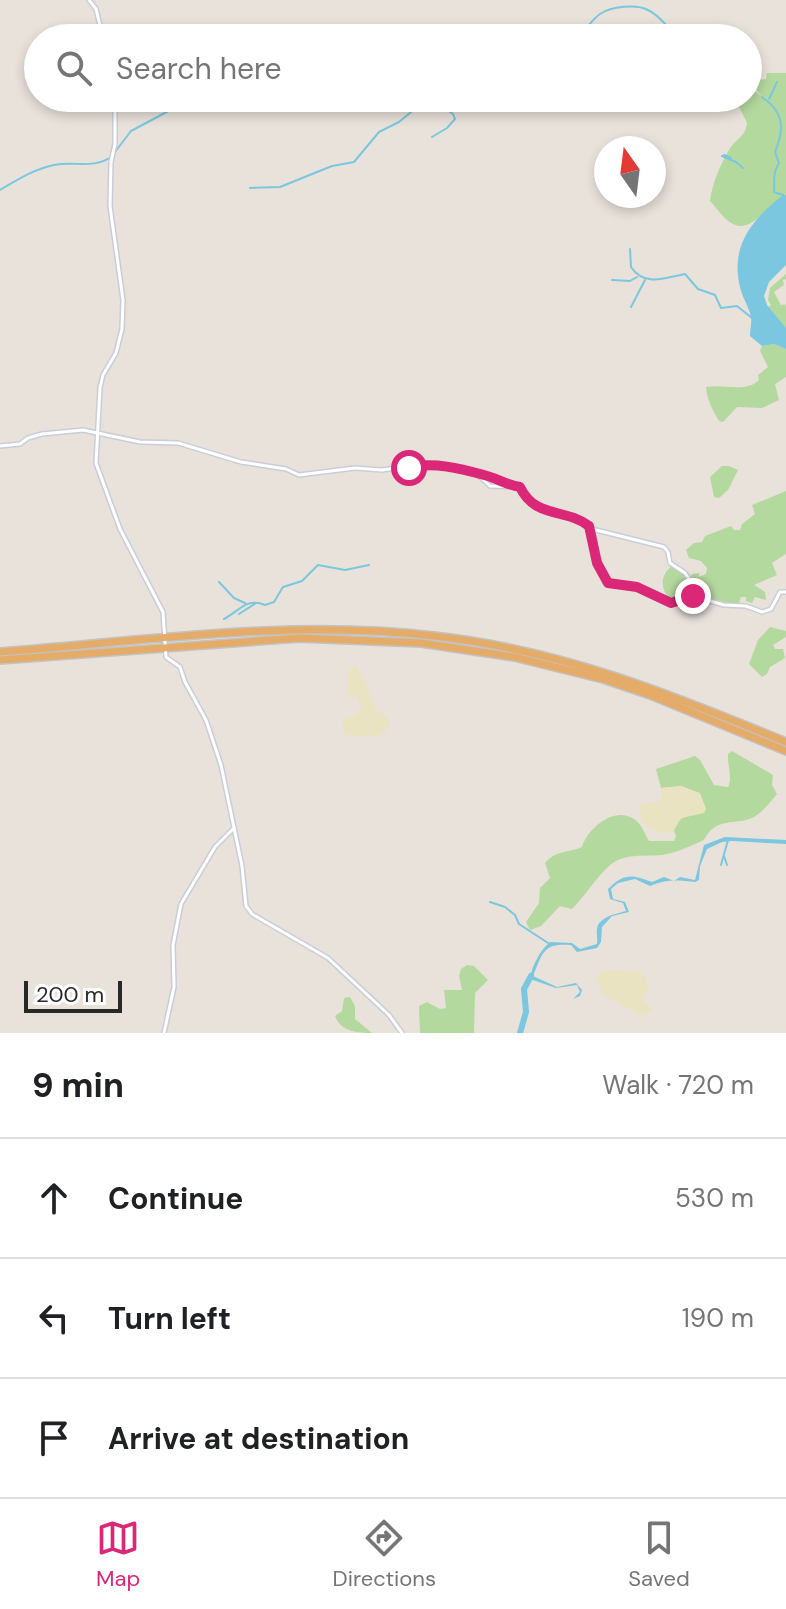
<!DOCTYPE html>
<meta charset="utf-8">
<style>
body{margin:0;font-family:"DM Sans",sans-serif;background:#f2f2f2;color:#202124}
.compass{position:absolute;left:594px;top:136px;width:72px;height:72px;border-radius:50%;background:#fff;box-shadow:0 4px 12px #0003;rotate:346deg}
.scale{position:absolute;left:24px;bottom:20px;width:98px;box-sizing:border-box;padding-left:8px;border:4px solid #282828;border-top:0;font-size:22px;line-height:28px;white-space:nowrap;color:#282828;-webkit-text-stroke:6px #fff;paint-order:stroke}
.stop{position:absolute;width:24px;height:24px;margin:-18px;border:6px solid #db2777;border-radius:50%;background:#fff}
.stop.end{background:#db2777;border-color:#fff;box-shadow:0 2px 8px #0008}
.list{margin:0;padding:0;list-style:none}
h2{display:flex;justify-content:space-between;align-items:center;height:104px;margin:0;padding:0 32px;font-size:34px}
h2 small{font-size:26px;font-weight:400;color:#757577}
.list li{display:grid;grid-template-columns:52px 1fr auto;gap:24px;align-items:center;box-sizing:border-box;height:120px;padding:0 32px;border-top:2px solid #e0e0e0}
.list b{display:block;font-size:30px;white-space:nowrap}
.list em{font-size:26px;font-style:normal;color:#757577}
.icon{flex:none;width:44px;height:44px;fill:none;stroke:currentColor;stroke-width:2;stroke-linecap:round;stroke-linejoin:round}
.map{position:relative;flex:none;width:786px;height:1033px;overflow:hidden}
.search{position:absolute;background:#fff;box-shadow:0 4px 12px #0003;left:24px;right:24px;top:24px;height:88px;display:flex;align-items:center;gap:20px;box-sizing:border-box;padding:0 28px;border-radius:44px;color:#757577;font-size:30px}
.sheet{height:464px;background:#fff}
nav{display:flex;justify-content:space-around;align-items:center;box-sizing:border-box;height:112px;border-top:2px solid #e0e0e0;background:#fff;font-size:22px;color:#757577}
nav a{display:grid;justify-items:center;gap:4px}
nav .on{color:#db2777}
.map>svg:first-child{display:block}
.green{fill:#b4d99e}
.sand{fill:#eae3c1}
.water{fill:#7ac7df}
.lines{fill:none;stroke-linecap:round;stroke-linejoin:round}
.stream{stroke:#7ac7df;stroke-width:2}
.river{stroke:#7ac7df;stroke-width:6}
.minor-casing{stroke:#cacdd8;stroke-width:6}
.trunk-casing{stroke:#c3c3c3;stroke-width:10}
.minor{stroke:#fff;stroke-width:3}
.trunk{stroke:#e4ac68;stroke-width:7}
.route{stroke:#db2777;stroke-width:10}
</style>
<div class="map">
<svg width="786" height="1033" viewBox="0 0 786 1033">
<rect width="100%" height="100%" fill="#e9e2db"/>
<g class="green">
<path d="M749,69H754L755,80L766,79L767,73H786V195C771,202 752,234 733,224C724,220 716,207 710,201C712,184 720,165 729,150C735,139 746,137 747,123L739,107L722,106L719,98H748L750,83L753,90L762,96L754,87Z"/>
<path d="M786,274V279L783,280L784,285L774,292L781,305L785,304L786,307V328L768,307L771,305L768,300L770,288Z"/>
<path d="M774,344L786,349V377L775,384L779,400L762,408L737,407L723,422L719,421C713,411 707,400 706,387C724,384 746,393 759,380L758,375L768,367L760,351L762,346Z"/>
<path d="M722,466H729L738,470L728,490L719,498L714,497L710,477Z"/>
<path d="M786,491V554L772,563L777,575L754,585L765,592L766,600L755,597L752,603L746,601V597H741L738,606L713,603L702,593L669,600C660,586 660,575 673,565L691,579L692,574L699,573V577L706,574L707,568L701,561L689,558L686,550L694,543L702,542L705,536L731,526L734,530H740L742,524L755,514L752,505Z"/>
<path d="M770,627L786,631V637L773,645L775,649H783L785,658L770,667L767,674L762,677L749,664L758,640Z"/>
<path d="M732,751L773,775L772,785L777,794C771,801 763,812 754,817C736,826 716,816 704,840C691,846 676,853 662,855C644,857 623,852 608,867C595,879 585,896 572,909L560,906L541,926L530,930L526,922L539,903L540,888L550,878L545,863C556,850 568,853 582,847C588,828 614,806 634,819C642,824 644,833 649,841H674L676,836L673,828C684,810 694,820 706,809L700,794L681,786L661,788L656,769L695,756L700,760L714,785L728,787C733,777 727,765 728,754Z"/>
<path d="M467,965L474,966L488,980L475,993L474,1033H420L419,1006L427,1002L440,1009L446,1008L444,990H462L459,976L461,969Z"/>
<path d="M350,997L355,1006V1019L372,1033C358,1033 341,1032 335,1016L342,1011L344,998Z"/>
</g>
<g class="sand">
<path d="M355,665L368,688L374,707L390,721C386,743 362,735 346,735L343,731V720L356,715L362,707L356,696L347,698L348,672Z"/>
<path d="M681,786L700,793L706,809L704,813L681,818L673,832C656,836 637,824 639,806L644,803L659,802L662,797L661,788Z"/>
<path d="M604,970C617,972 631,968 643,974L649,987L643,1001L652,1009L645,1015H639L604,995L596,980L598,973Z"/>
</g>
<g class="water">
<path d="M783,195H786V265L769,282L764,296L767,305L786,328V349L774,344L762,346L750,336C750,330 752,322 751,317C749,307 742,297 740,287C730,245 752,220 783,195Z"/>
<path d="M725,837L786,840V844L732,841L722,842L707,849L700,866L699,880L695,882C679,880 665,879 650,886L635,879L618,883L611,889L613,899L625,902L629,912L612,916L602,927L601,942L597,948L577,952L571,945C543,943 543,952 533,976L557,987L576,983L582,990L580,996L573,999L580,992L577,985L556,988L530,979C531,968 540,950 550,942L572,943L580,949L597,944C598,939 596,934 597,929C599,916 617,914 626,911L623,903L610,899L608,889C625,872 633,875 652,882L664,877L674,881L680,877L695,880L704,845Z"/>
</g>
<g class="lines">
<g class="stream">
<path d="M572,38C588,30 590,21 600,14C611,6 637,4 648,10C657,14 665,24 672,31L682,33L694,30L714,34L715,38"/>
<path d="M762,97C784,112 785,128 775,152L779,163C772,174 775,180 774,192L783,195"/>
<path d="M769,99L777,82"/>
<path d="M432,137L447,128L455,119L453,114L446,109L445,98"/>
<path d="M115,152L131,131L176,107L197,109L261,107L280,103L286,98"/>
<path d="M724,155L731,158"/>
<path d="M722,156L736,162L743,168"/>
<path d="M250,188L280,187L332,166L354,162L379,132L399,122L428,98"/>
<path d="M0,190C17,180 34,169 54,165C73,161 94,169 111,157"/>
<path d="M630,249L631,267C644,287 666,278 685,274L698,289L715,295L721,308L737,306L752,318"/>
<path d="M612,280L630,281L637,277"/>
<path d="M631,307L645,280"/>
<path d="M219,582L234,598L245,603"/>
<path d="M239,614L256,603"/>
<path d="M224,619C239,611 247,597 265,605L274,602L283,587L302,581L318,565L345,570L369,565"/>
<path d="M724,856L727,865"/>
<path d="M721,865L728,840"/>
<path d="M490,902L505,907L515,915L519,924L548,943"/>
</g>
<path class="river" d="M520,1033L526,1012L524,989L531,976"/>
<g class="minor-casing">
<g id="minor">
<path d="M89,0L96,9L103,38"/>
<path d="M115,98V144L111,162L110,206L123,300L122,329L116,353L103,375L100,388L96,463L120,529L163,612L166,657L180,667L185,682L206,720L221,765L242,866L246,906L252,914L328,958L389,1015L402,1033"/>
<path d="M0,446L20,444L28,438L42,434L83,430L140,442L178,443L241,462L286,469L299,475L355,468L382,470L423,464L476,473L490,486L520,487C530,508 550,513 571,518C577,520 584,521 589,525C600,537 590,566 610,584L637,587L671,603L693,596L724,605L746,606L762,612L771,609L780,592H786"/>
<path d="M480,474L502,483"/>
<path d="M592,529L664,547L668,552L670,563L685,573L702,597"/>
<path d="M164,1033L174,987L173,945L181,904L215,847L234,828"/>
</g>
</g>
<g class="trunk-casing">
<g id="trunk">
<path d="M0,652C144,641 291,619 434,636C561,650 670,694 786,742"/>
<path d="M0,660L299,638L421,643L514,657L603,679L650,695L786,751"/>
</g>
</g>
<use href="#minor" class="minor"/>
<use href="#trunk" class="trunk"/>
</g>
<g class="lines">
<path class="route" d="M409,468C432,461 462,469 484,475C497,478 506,485 520,487C535,519 566,508 589,526L597,563L608,583L637,587L671,603L693,596"/>
</g>
</svg>
<svg class="compass" viewBox="-18 -18 36 36"><path d="M0-13l5 13h-10z" fill="#e53935"/><path d="M0 13l5-13h-10z" fill="#757577"/></svg>
<div class="scale">200 m</div>
<div class="stop" style="left:409px;top:468px"></div>
<div class="stop end" style="left:693px;top:596px"></div>
<div class="search"><svg class="icon" aria-label="search" viewBox="0 0 24 24"><circle cx="10" cy="10" r="6"/><path d="M15 15l6 6"/></svg>Search here</div>
</div>
<section class="sheet">
<h2>9 min<small>Walk · 720 m</small></h2>
<ul class="list">
<li><svg class="icon" aria-label="ahead" viewBox="0 0 24 24"><path d="M12 20V5M6 11l6-6 6 6"/></svg><div><b>Continue</b></div><em>530 m</em></li>
<li><svg class="icon" aria-label="left" viewBox="0 0 24 24"><path d="M17 20v-9H6M10 6l-5 5 5 5"/></svg><div><b>Turn left</b></div><em>190 m</em></li>
<li><svg class="icon" aria-label="arrive" viewBox="0 0 24 24"><path d="M6 21V4h12l-3 4 3 4H6"/></svg><div><b>Arrive at destination</b></div></li>
</ul>
</section>
<nav>
<a class="on"><svg class="icon" aria-label="map" viewBox="0 0 24 24"><path d="M3 6l6-2 6 2 6-2v14l-6 2-6-2-6 2zM9 4v14M15 6v14"/></svg>Map</a>
<a><svg class="icon" aria-label="directions" viewBox="0 0 24 24"><path d="M12 3l9 9-9 9-9-9zM9 14v-3h6M13 9l2 2-2 2"/></svg>Directions</a>
<a><svg class="icon" aria-label="saved" viewBox="0 0 24 24"><path d="M7 4h10v16l-5-4-5 4z"/></svg>Saved</a>
</nav>
